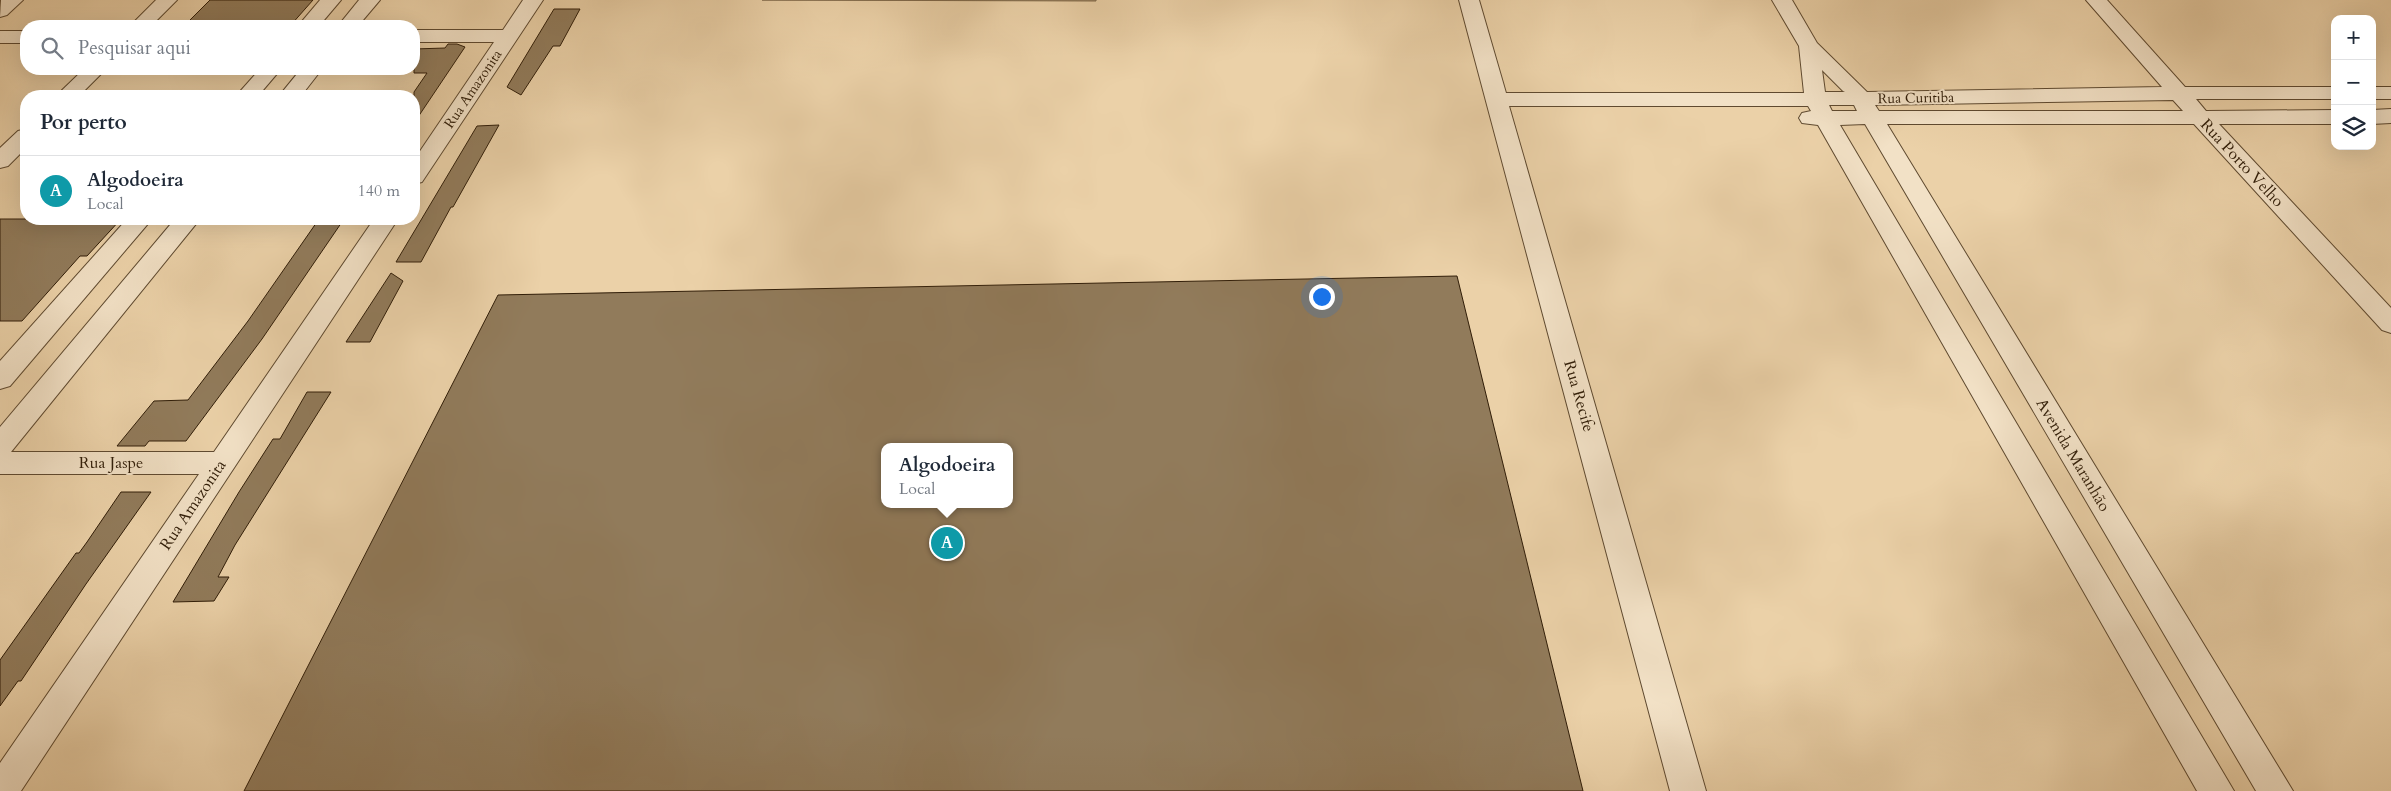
<!DOCTYPE html>
<html lang="pt">
<meta charset="utf-8">
<style>
body{margin:0;font-family:Cardo,serif;background:#f2f2f3;color:#1f2937}
.controls{position:absolute;right:15px;top:15px;display:grid;overflow:hidden;border-radius:10px;box-shadow:0 5px 20px #0002}
.controls button{width:45px;height:45px;display:grid;place-items:center;padding:0;border:0;border-bottom:1px solid #e0e1e3;background:#fff;color:#1f2937;font:25px sans-serif}
.you{position:absolute;left:1321px;top:296px;width:18px;height:18px;margin:-12px;border:4px solid #fff;border-radius:50%;background:#1a73e8;box-shadow:0 0 0 8px #1a73e833}
.badge{display:grid;place-items:center;width:32px;height:32px;border-radius:50%;background:#8f2418;color:#fff;font-size:16px;font-weight:700}
.pin{position:absolute;translate:-50% -50%;border:2px solid #fff;box-shadow:0 1px 5px #0006}
.popup{position:absolute;left:881px;top:443px;width:132px;height:65px;box-sizing:border-box;display:grid;place-content:center;border-radius:10px;background:#fff;filter:drop-shadow(0 1px 4px #0005);font-size:16px;white-space:nowrap;color:#747a83}
.popup b{font-size:19px;color:#1f2937}
.popup::after{content:'';position:absolute;left:50%;top:100%;margin-left:-10px;border:10px solid transparent;border-top-color:#fff}
.list{margin:0;padding:0;list-style:none}
h2{display:flex;justify-content:space-between;align-items:center;height:65px;margin:0;padding:0 20px;font-size:21px}
h2 small{font-size:16px;font-weight:400;color:#747a83}
.list li{display:grid;grid-template-columns:32px 1fr auto;gap:15px;align-items:center;box-sizing:border-box;height:70px;padding:0 20px;border-top:1px solid #e0e1e3}
.list b{display:block;font-size:19px;white-space:nowrap}
.list p{margin:0;font-size:16px;white-space:nowrap;color:#747a83}
.list em{font-size:16px;font-style:normal;color:#747a83}
.icon{flex:none;width:28px;height:28px;fill:none;stroke:currentColor;stroke-width:2;stroke-linecap:round;stroke-linejoin:round}
.map{position:relative;flex:none;width:2391px;height:791px;overflow:hidden}
.search{position:absolute;background:#fff;box-shadow:0 5px 20px #0002;left:20px;top:20px;width:400px;height:55px;display:flex;align-items:center;gap:12px;box-sizing:border-box;padding:0 18px;border-radius:20px;color:#747a83;font-size:19px}
.panel{position:absolute;background:#fff;box-shadow:0 5px 20px #0002;left:20px;top:90px;width:400px;height:135px;border-radius:20px}
.map>svg:first-child{display:block}
.green{fill:#cbb28d;stroke:#7e684a}
.building{fill:#917b5b;stroke:#301d08;fill-rule:evenodd}
.lines{fill:none;stroke-linecap:round;stroke-linejoin:round}
.minor-casing{stroke:#5f4a30;stroke-width:2}
.minor{fill:#f2e1c6;fill-rule:evenodd}
.labels{text-anchor:middle;dominant-baseline:central;stroke-width:4;stroke-linejoin:round;paint-order:stroke}
.far-street-label{font-size:14px;fill:#301d08;stroke:#f2e1c6}
.street-label{font-size:16px;fill:#301d08;stroke:#f2e1c6}
</style>
<div class="map">
<svg width="2391" height="791" viewBox="0 0 2391 791">
<rect width="100%" height="100%" fill="#ebd1a8"/>
<filter id="stains"><feTurbulence type="fractalNoise" baseFrequency=".004" numOctaves="4"/><feColorMatrix values="0 0 0 0 .2 0 0 0 0 .09 0 0 0 0 .02 0 0 0 .5 -.17"/></filter>
<radialGradient id="worn" r=".72"><stop offset=".6" stop-color="#630" stop-opacity="0"/><stop offset="1" stop-color="#630" stop-opacity=".3"/></radialGradient>
<path class="green" d="M762,0H1096V1Z"/>
<g class="building">
<path d="M210,0H313L290,26L186,24Z"/>
<path d="M554,9H580L560,46H553L521,95L507,87Z"/>
<path d="M448,44H457L465,47L414,123V92L427,73H414V49L445,48Z"/>
<path d="M499,125L453,207H451L421,262H396L477,126Z"/>
<path d="M0,219H121L87,256H80L22,321H0Z"/>
<path d="M319,219H344L262,339L186,441H149L145,446H117L154,401L188,400L248,321Z"/>
<path d="M391,273L403,281L370,342H346Z"/>
<path d="M1457,276L1583,791H244L498,295ZM884,447H1010V504H884Z"/>
<path d="M307,392H331L235,545L218,577H229L214,601L173,602L239,492L273,439H280Z"/>
<path d="M121,492H151L86,584L21,681H18L0,706V660L76,553H79L87,542Z"/>
</g>
<g class="lines">
<g class="minor-casing">
<g id="minor">
<path d="M1,0H23L7,15L0,17Z"/>
<path d="M156,0H177L151,26H130Z"/>
<path d="M320,0H341L319,26H298Z"/>
<path d="M359,0H380L358,26H338Z"/>
<path d="M523,0H543L422,182L414,184V160L494,42H414V30H503Z"/>
<path d="M1459,0H1479L1506,93H1804L1799,46L1772,0H1792L1817,43L1867,92L2162,87L2086,0H2107L2185,87H2335V99H2196L2206,111L2335,110V124H2219L2391,308V333L2382,330L2194,124H1887L2293,791H2256L1865,124L1840,125L2234,791H2197L1818,125L1802,123L1799,118L1802,113L1811,111L1808,106H1509L1706,791H1670ZM1822,70L1843,91L1845,92H1825ZM2173,100L2183,111H1879L1875,105ZM1829,105H1854L1857,111H1832Z"/>
<rect x="0" y="31" width="26" height="12"/>
<path d="M84,69H106L79,96H56Z"/>
<path d="M260,69H281L258,96H236Z"/>
<path d="M301,69H322L301,96H279Z"/>
<rect x="2372" y="87" width="19" height="12"/>
<path d="M2391,109V123L2372,124V110Z"/>
<path d="M26,129V148L8,166L0,168V148L18,131Z"/>
<path d="M127,219H152L10,386L0,389V361Z"/>
<path d="M175,219H200L11,452H214L374,219H398L21,791H0V763L199,474H0V427Z"/>
</g>
</g>
<use href="#minor" class="minor"/>
</g>
<g class="labels">
<g class="far-street-label">
<text transform="translate(473 89) rotate(-56)">Rua Amazonita</text>
<text transform="translate(1916 98) rotate(-1)">Rua Curitiba</text>
</g>
<g class="street-label">
<text transform="translate(2242 163) rotate(47)">Rua Porto Velho</text>
<text transform="translate(1579 396) rotate(74)">Rua Recife</text>
<text transform="translate(2073 455) rotate(59)">Avenida Maranhão</text>
<text x="111" y="463">Rua Jaspe</text>
<text transform="translate(193 505) rotate(-56)">Rua Amazonita</text>
</g>
</g>
<rect width="100%" height="100%" filter="url(#stains)"/>
<rect width="100%" height="100%" fill="url(#worn)"/>
</svg>
<div class="controls">
<button>+</button>
<button>−</button>
<button><svg class="icon" aria-label="layers" viewBox="0 0 24 24"><path d="M12 4l9 5-9 5-9-5zM3 14l9 5 9-5"/></svg></button>
</div>
<div class="you"></div>
<div class="pin badge" style="left:947px;top:543px;background:#0f9aa8">A</div>
<div class="popup"><b>Algodoeira</b>Local</div>
<div class="search"><svg class="icon" aria-label="search" viewBox="0 0 24 24"><circle cx="10" cy="10" r="6"/><path d="M15 15l6 6"/></svg>Pesquisar aqui</div>
<section class="panel">
<h2>Por perto<small></small></h2>
<ul class="list">
<li><span class="badge" style="background:#0f9aa8">A</span><div><b>Algodoeira</b><p>Local</p></div><em>140 m</em></li>
</ul>
</section>
</div>
